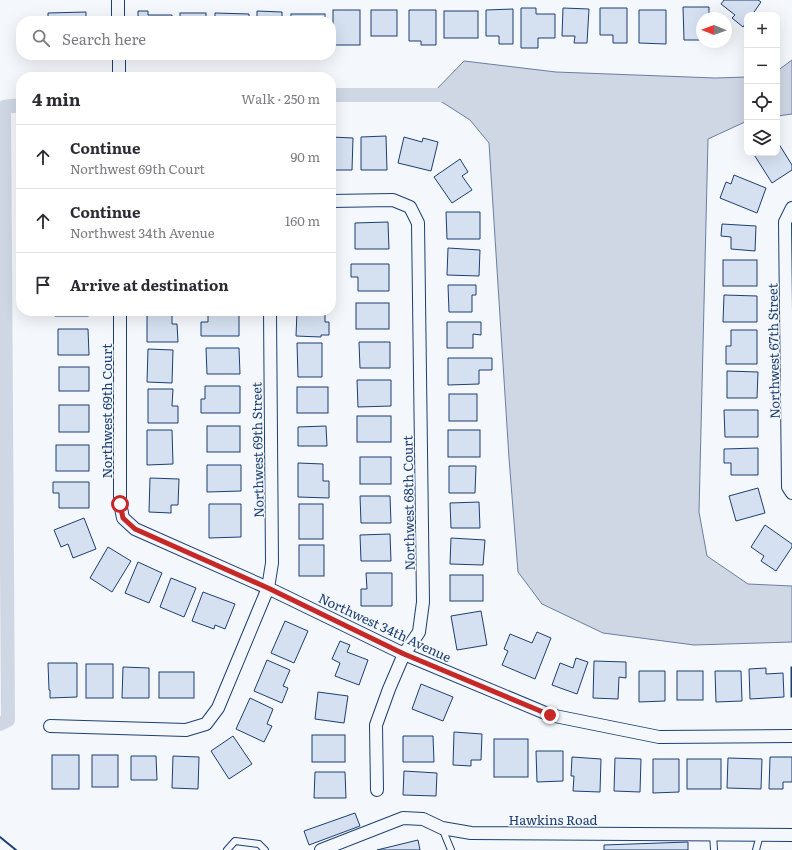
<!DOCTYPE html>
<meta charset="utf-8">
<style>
body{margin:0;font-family:Literata,serif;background:#f7f7f7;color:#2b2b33}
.controls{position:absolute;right:12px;top:12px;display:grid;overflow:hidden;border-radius:8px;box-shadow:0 4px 16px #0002}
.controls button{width:36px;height:36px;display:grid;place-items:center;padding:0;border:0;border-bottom:1px solid #e1e1e2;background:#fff;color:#2b2b33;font:20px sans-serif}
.compass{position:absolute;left:696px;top:12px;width:36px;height:36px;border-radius:50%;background:#fff;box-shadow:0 4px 16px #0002;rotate:271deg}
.stop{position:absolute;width:12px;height:12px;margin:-9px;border:3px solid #c62828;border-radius:50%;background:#fff}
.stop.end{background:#c62828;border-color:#fff;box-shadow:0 1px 4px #0008}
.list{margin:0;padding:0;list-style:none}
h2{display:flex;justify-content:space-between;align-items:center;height:52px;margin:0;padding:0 16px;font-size:17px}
h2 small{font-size:13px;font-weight:400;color:#7c7c81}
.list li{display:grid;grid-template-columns:26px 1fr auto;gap:12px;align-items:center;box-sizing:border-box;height:64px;padding:0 16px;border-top:1px solid #e1e1e2}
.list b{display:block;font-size:15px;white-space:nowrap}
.list p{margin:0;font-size:13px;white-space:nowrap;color:#7c7c81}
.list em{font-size:13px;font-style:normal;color:#7c7c81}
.icon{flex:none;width:22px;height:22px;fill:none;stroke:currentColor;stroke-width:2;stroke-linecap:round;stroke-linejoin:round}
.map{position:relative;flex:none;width:792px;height:850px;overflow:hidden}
.search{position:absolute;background:#fff;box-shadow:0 4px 16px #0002;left:16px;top:16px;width:320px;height:44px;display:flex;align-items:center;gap:10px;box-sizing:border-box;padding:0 14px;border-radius:16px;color:#7c7c81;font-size:15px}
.panel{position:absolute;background:#fff;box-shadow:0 4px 16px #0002;left:16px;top:72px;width:320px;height:244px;border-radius:16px}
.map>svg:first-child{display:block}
.water{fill:#cfd7e4;stroke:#687fa3}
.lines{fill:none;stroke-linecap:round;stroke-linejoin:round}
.canal{stroke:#cfd7e4;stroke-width:14}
.building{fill:#d5e0f0;stroke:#1d3f73}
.lane-casing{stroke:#1d3f73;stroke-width:8}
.street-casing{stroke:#1d3f73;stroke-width:14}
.lane{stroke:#f4f7fb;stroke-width:6}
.street{stroke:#f4f7fb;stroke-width:12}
.wall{stroke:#1d3f73;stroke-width:2}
.route{stroke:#c62828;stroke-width:5}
.labels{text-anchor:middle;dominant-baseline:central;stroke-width:3;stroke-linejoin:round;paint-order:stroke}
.street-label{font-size:13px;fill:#1d3f73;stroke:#f4f7fb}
</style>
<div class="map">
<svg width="792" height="850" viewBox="0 0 792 850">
<rect width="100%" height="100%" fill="#f4f7fb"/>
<g class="water">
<path d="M792,60V114L777,116V71Z"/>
<path d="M464,61L556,72L715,78L747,77V121L708,139L699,512L707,556L748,584L792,586V642L694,645L603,633L542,604L518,572L509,458L489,143L470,120L431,95Z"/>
</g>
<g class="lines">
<g class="canal">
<path d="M331,95H451"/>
<path d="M0,724L8,720L4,107L21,105"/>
</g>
</g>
<g class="building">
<path d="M724,0H758L761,2L752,15H747V21L743,27L732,18L735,15L721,4Z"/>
<path d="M683,7H709V18H702V40H684Z"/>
<path d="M521,8H536V14H555V38H538V48H521Z"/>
<path d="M563,8L589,9L587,43H574L575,36H562Z"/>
<path d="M600,8H627V43H613V35H600Z"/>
<path d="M513,9V44H499V36H486V10Z"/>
<rect x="333" y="10" width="27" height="35"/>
<rect x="371" y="10" width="26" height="26"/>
<path d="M409,10H436V45H421V41H409Z"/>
<path d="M639,10H666V44L639,43Z"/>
<path d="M138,11H148V15H172V21H138Z"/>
<path d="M257,11L282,12V21H257Z"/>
<rect x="444" y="11" width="34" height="27"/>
<path d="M86,12V21H48V13Z"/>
<rect x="180" y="13" width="26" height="8"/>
<path d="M215,13L249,14V21H215Z"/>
<rect x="291" y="14" width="34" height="7"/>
<path d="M386,136L387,170H361V137Z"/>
<path d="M331,137L353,138L352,170H331Z"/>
<path d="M404,137L422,142L423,138L438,142L431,171L398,163Z"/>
<path d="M777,141L792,165V170L772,183L753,153H777Z"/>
<path d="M460,159L468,172L462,176L472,190L452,203L434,177Z"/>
<path d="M734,175L766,188L757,213L720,198L726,182L731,184Z"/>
<path d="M446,212H480V239H447Z"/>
<path d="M388,222L389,249H355V223Z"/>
<path d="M722,224L756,226L755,251L731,249V237L721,236Z"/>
<path d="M448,248L480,250L479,276L447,275Z"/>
<rect x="723" y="260" width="34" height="26"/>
<path d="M351,264H389V291H358V277H351Z"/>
<path d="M448,285H476V295H472V312H449Z"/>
<path d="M724,295L757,296V322H723Z"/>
<rect x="356" y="303" width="33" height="26"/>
<rect x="55" y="311" width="33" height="5"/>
<path d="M147,311H172V324H177L178,342H147Z"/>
<path d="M208,311H239V336H201V322H208Z"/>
<path d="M297,311H325V322H329V335H321V337L296,336Z"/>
<path d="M447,322H481V335L473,334V348H447Z"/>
<path d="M58,329H88L89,355H58Z"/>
<path d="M731,330H757V364H726V346H731Z"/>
<path d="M359,342H390V368H360Z"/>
<path d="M297,343H322V377H298Z"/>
<path d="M206,348H239L240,374H207Z"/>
<path d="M148,349L173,350L172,383L147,382Z"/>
<path d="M448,358H492V370H479V384L448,385Z"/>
<rect x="59" y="367" width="30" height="24"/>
<path d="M727,371L758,372L757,398H727Z"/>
<path d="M357,380H391V406L358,407Z"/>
<path d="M205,386H240V413H201V399H205Z"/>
<rect x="297" y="387" width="31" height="26"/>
<path d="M148,389H173L172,406H178V423H148Z"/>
<rect x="449" y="394" width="28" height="27"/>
<rect x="59" y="405" width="30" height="27"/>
<path d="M724,410H758V437H725Z"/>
<rect x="357" y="416" width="34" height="26"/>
<rect x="207" y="426" width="33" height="26"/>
<path d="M326,426L327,446H298V427Z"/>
<path d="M147,430H172L173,464L147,465Z"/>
<rect x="448" y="430" width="32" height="27"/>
<rect x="56" y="445" width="33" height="26"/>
<path d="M758,448V475H731V463H724V449Z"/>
<rect x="360" y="457" width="31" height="27"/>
<path d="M298,463L323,464V481H329V498L298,497Z"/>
<path d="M207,465H241V491L207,492Z"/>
<path d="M449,466H476L475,493H449Z"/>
<path d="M150,478L179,479L178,505H171V513L149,512Z"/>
<path d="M53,482H89V508H59V493H53Z"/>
<path d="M758,488L765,513L736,521L729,496Z"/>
<path d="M360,496H390L391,523H361Z"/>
<path d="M479,502L480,528H451L450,503Z"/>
<path d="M209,504H241V537L209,538Z"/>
<rect x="299" y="504" width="24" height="35"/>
<path d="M84,518L96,549L73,558L68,544L61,547L54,530Z"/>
<path d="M765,525L792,544V547L776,571L761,561L764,556L751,547Z"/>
<path d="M390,534L391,561H361L360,535Z"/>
<path d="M451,538L485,540L483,565L450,564Z"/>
<rect x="299" y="545" width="25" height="31"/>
<path d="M108,547L131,561L112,592L90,578Z"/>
<path d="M138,562L162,573L149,603L125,593Z"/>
<path d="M366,573H392V606H361V589H367Z"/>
<rect x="450" y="575" width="33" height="26"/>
<path d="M171,578L196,588L184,617L160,607Z"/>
<path d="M203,592L235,604L225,629L215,625L214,629L192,621Z"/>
<path d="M481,611L487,645L457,650L451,616Z"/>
<path d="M285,621L308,631L294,663L271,653Z"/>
<path d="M537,632L551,638L535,679L502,665L508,651L504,649L510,634L532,643Z"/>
<path d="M340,641L350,645L347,652L368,660L359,685L335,676L340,663L332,659Z"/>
<path d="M576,658L588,662L577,694L552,685L560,663L573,668Z"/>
<path d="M267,660L290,670L283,686L288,688L282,703L254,691Z"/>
<path d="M594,661L626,662V678L619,677L618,699L593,698Z"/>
<path d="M48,663H77V697L50,698V690H49Z"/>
<rect x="86" y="664" width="27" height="34"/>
<path d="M123,667L149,668V698H122Z"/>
<rect x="791" y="667" width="1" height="30"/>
<path d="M766,668V674L783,673L784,697L750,699L749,669Z"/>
<path d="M639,671H665V701L639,702Z"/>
<rect x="677" y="671" width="26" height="29"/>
<path d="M715,671H741L742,701L716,702Z"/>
<rect x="159" y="672" width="35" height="26"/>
<path d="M421,684L453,697L443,721L412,709Z"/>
<path d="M318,692L348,696L344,723L315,719Z"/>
<path d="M250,698L273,709L267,724L272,726L264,742L236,729Z"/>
<path d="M454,732L482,734L481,760H471V766L453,765Z"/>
<rect x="312" y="735" width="33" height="27"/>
<path d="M233,736L252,764L229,779L211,751Z"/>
<path d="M403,736H433L434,762H403Z"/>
<rect x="494" y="739" width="34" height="38"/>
<path d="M536,751H563V781L537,782Z"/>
<rect x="52" y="755" width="27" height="34"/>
<rect x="92" y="755" width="26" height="32"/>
<path d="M131,756H156L157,780H131Z"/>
<path d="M173,756L199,757L198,789L172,788Z"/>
<path d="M572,757L601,759L600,792L573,791L574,776H571Z"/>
<path d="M770,757H792V782H783V789H769Z"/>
<path d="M615,758L641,759L640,792L614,791Z"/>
<path d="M728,758L762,759L761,789L727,788Z"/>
<path d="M653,759H679V792L653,793Z"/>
<rect x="687" y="759" width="34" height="30"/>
<path d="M404,771L437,773L436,796L403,795Z"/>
<path d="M315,772H345L346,798H314Z"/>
<path d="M355,813L360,826L309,845L304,831Z"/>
<path d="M418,840L420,850H377Z"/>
<path d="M688,842V850H604V845Z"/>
</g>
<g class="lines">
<g class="lane-casing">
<g id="lane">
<path d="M442,828L451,850"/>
<path d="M713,834L714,850"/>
<path d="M227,850L235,841L259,844L265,850"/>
<path d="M756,850L760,835"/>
</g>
</g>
<g class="street-casing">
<g id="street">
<path d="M118,0V21"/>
<path d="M119,55V77"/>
<path d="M331,201L393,200L410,207L418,223L423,602L419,632L404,654L389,689L376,725L377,790"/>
<path d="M792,208L785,222L788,487L792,493"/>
<path d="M120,311V503L123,518L135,529L268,588L404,654L550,715L659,737L792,736"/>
<path d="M50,726L186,730L206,724L218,708L268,588L272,563L270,311"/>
<path d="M321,850L403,818L423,819L442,828L471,833L792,835"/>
</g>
</g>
<use href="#lane" class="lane"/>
<use href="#street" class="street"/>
<path class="wall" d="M0,837L16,850"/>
</g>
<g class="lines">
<path class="route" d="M120,504L123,518L135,529L268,588L404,654L550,715"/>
</g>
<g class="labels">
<g class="street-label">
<text transform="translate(773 351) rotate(-91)">Northwest 67th Street</text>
<text transform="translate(106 411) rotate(-90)">Northwest 69th Court</text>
<text transform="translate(257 450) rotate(-91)">Northwest 69th Street</text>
<text transform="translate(408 503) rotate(-91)">Northwest 68th Court</text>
<text transform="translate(385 627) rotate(25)">Northwest 34th Avenue</text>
<text x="553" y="819">Hawkins Road</text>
</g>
</g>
</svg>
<div class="controls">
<button>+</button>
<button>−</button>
<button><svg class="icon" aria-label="locate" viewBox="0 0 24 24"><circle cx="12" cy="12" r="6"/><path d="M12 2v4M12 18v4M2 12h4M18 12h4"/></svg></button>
<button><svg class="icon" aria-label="layers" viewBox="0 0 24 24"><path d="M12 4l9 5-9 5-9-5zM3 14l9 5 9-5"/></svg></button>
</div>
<svg class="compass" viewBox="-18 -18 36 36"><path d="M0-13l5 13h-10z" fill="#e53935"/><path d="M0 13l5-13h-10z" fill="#7c7c81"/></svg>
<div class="stop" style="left:120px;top:504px"></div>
<div class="stop end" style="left:550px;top:715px"></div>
<div class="search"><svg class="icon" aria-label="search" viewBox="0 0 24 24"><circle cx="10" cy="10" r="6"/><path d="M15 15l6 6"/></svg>Search here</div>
<section class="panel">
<h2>4 min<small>Walk · 250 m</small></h2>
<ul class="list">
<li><svg class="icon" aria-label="ahead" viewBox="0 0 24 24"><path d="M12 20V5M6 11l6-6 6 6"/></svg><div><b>Continue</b><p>Northwest 69th Court</p></div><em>90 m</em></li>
<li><svg class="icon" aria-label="ahead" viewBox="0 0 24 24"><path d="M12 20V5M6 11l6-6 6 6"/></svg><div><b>Continue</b><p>Northwest 34th Avenue</p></div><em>160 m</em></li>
<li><svg class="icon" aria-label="arrive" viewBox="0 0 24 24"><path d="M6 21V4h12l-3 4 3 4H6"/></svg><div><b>Arrive at destination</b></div></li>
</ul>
</section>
</div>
